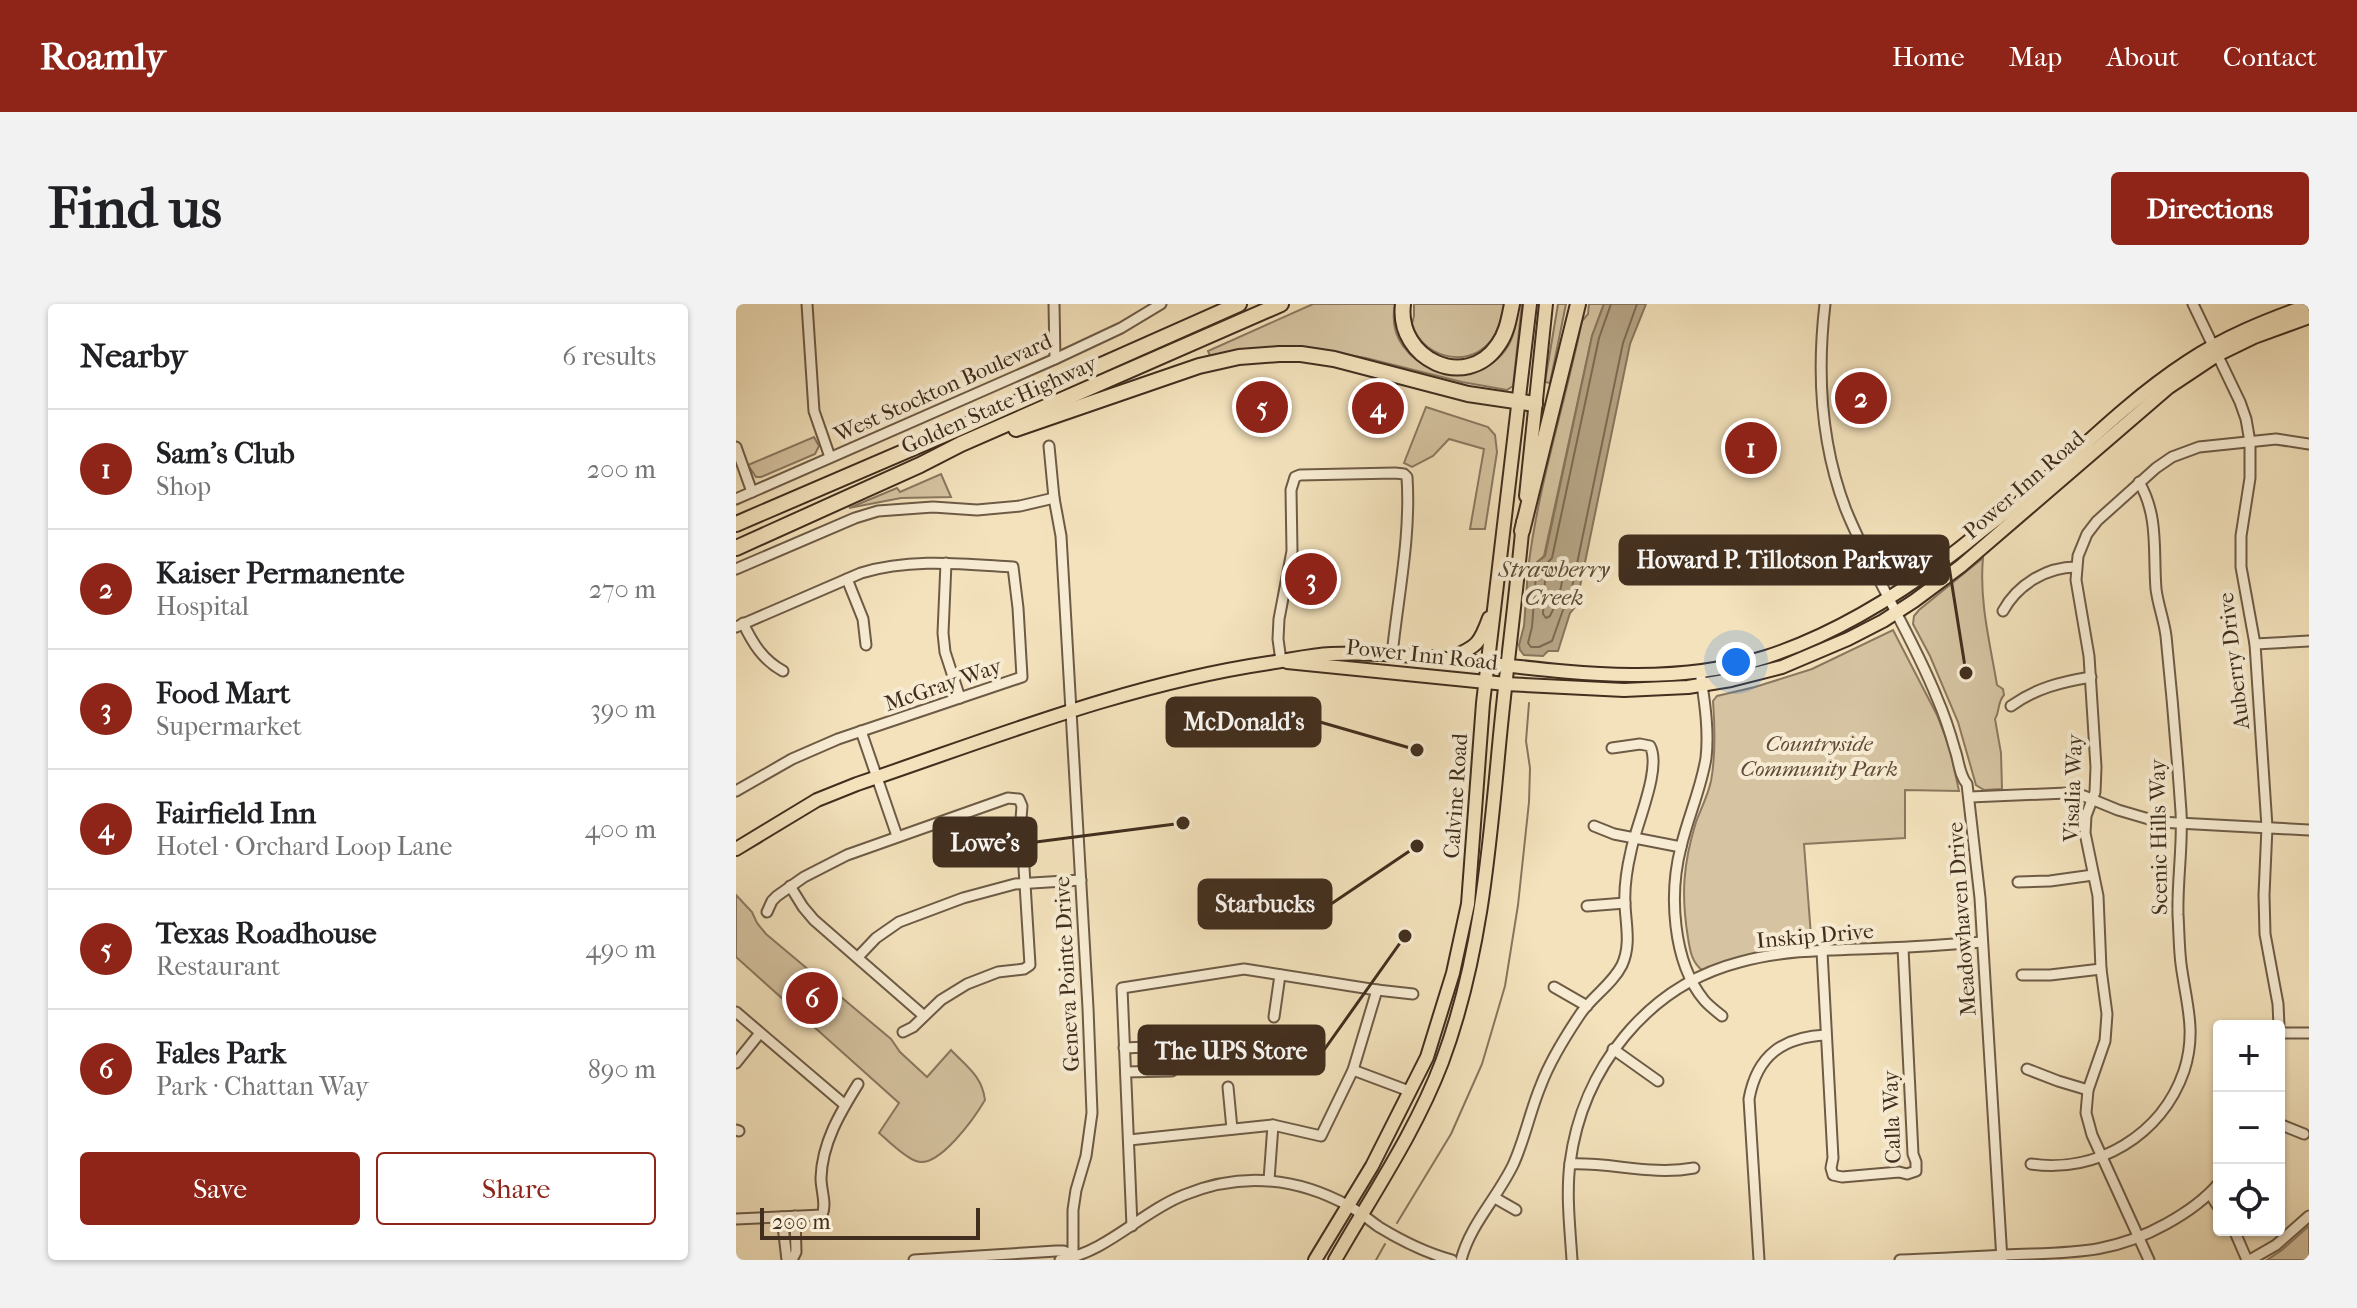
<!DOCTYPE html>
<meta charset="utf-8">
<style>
body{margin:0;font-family:"IM FELL French Canon",serif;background:#f2f2f2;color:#202124}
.controls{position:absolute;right:24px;bottom:24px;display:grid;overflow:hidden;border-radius:8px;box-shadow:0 2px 6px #0004}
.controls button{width:72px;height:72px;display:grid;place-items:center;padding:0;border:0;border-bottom:2px solid #e0e0e0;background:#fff;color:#202124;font:40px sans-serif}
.scale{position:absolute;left:24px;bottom:20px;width:220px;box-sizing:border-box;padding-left:8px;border:4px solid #412e1e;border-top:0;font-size:22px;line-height:28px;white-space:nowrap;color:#412e1e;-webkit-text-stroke:6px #f7ecd3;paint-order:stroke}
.you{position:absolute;left:1000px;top:358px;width:28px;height:28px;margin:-20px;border:6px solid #fff;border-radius:50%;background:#1a73e8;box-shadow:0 0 0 12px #1a73e833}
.badge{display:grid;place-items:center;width:52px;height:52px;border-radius:50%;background:#8f2418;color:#fff;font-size:26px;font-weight:700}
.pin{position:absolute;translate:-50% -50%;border:4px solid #fff;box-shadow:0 2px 8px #0006}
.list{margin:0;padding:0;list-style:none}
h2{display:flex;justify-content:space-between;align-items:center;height:104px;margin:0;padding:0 32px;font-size:34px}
h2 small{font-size:26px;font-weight:400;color:#757577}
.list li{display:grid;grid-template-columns:52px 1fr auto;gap:24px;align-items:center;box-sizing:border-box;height:120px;padding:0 32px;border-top:2px solid #e0e0e0}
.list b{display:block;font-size:30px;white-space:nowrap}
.list p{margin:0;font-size:26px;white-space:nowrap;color:#757577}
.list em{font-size:26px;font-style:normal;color:#757577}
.actions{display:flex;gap:16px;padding:24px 32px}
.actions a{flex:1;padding:18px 0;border:2px solid #8f2418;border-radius:8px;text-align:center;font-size:28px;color:#8f2418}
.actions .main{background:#8f2418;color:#fff}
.icon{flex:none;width:44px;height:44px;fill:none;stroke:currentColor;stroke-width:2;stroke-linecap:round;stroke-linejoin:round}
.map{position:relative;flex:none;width:1573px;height:956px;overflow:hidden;border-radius:8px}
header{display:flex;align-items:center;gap:48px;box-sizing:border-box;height:112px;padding:0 40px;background:#8f2418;color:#fff}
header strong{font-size:38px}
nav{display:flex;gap:44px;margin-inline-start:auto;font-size:28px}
.intro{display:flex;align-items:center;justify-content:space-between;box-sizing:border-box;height:192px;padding:0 48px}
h1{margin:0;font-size:56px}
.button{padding:20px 36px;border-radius:8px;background:#8f2418;color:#fff;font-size:28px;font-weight:700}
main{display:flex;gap:48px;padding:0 48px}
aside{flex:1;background:#fff;border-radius:8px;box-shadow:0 2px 6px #0004}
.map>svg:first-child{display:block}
.green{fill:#d5c3a1;stroke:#8b7860;stroke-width:2}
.water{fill:#b6a586;stroke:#87755c;stroke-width:2}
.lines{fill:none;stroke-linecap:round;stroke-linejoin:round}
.shore{stroke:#7c6a52;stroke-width:2}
.stream{stroke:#87755c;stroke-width:2}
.minor-casing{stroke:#6e5b46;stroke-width:13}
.major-casing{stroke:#412e1e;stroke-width:16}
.highway-casing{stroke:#412e1e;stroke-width:18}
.minor{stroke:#f7ecd3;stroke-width:9}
.major{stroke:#f3e2bc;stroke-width:12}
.highway{stroke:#f3e2bc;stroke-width:14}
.labels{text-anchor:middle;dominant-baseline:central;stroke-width:8;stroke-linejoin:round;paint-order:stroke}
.street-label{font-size:22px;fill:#412e1e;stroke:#f7ecd3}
.park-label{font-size:22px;font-style:italic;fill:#5f4c38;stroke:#f7ecd3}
.water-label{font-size:24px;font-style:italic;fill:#5e4c38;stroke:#f7ecd3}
.leader{fill:none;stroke:#412e1e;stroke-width:3}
.callout-dot{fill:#412e1e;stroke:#f7ecd3;stroke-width:3}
.callout{fill:#412e1e;stroke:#412e1e;stroke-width:3}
.callout-label{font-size:24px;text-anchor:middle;font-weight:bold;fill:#fff}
</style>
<header>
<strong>Roamly</strong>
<nav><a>Home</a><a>Map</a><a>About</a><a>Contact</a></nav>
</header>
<div class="intro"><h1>Find us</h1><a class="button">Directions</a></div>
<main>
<aside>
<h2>Nearby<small>6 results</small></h2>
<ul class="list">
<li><span class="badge">1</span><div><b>Sam's Club</b><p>Shop</p></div><em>200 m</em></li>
<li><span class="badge">2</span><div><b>Kaiser Permanente</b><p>Hospital</p></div><em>270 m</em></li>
<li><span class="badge">3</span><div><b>Food Mart</b><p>Supermarket</p></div><em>390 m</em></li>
<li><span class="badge">4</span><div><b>Fairfield Inn</b><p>Hotel · Orchard Loop Lane</p></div><em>400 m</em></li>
<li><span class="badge">5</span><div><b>Texas Roadhouse</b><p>Restaurant</p></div><em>490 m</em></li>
<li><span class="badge">6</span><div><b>Fales Park</b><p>Park · Chattan Way</p></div><em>890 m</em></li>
</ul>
<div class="actions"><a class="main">Save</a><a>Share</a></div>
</aside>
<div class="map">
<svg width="1573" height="956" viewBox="0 0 1573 956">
<rect width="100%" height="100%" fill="#f3e2bc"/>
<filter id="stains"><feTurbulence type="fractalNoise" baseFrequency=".0025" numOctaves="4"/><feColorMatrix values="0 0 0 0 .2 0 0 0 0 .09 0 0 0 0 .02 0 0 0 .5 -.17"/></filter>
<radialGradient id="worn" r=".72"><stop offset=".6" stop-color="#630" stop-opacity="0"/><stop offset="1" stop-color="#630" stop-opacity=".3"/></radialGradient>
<g class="green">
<path d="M577,0H659C645,67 747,97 775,36C780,25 781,12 783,0H786L777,82L771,86L726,78L630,54L585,46L557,45L475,54L472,47Z"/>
<path d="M678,0H769C765,14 762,30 752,40C729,65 685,52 676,20L678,12Z"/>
<path d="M822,0H830L814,79L809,78Z"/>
<path d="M853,0H868L856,32L808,252L792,266C802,181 829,100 846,17L852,10Z"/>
<path d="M690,103L752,123L759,131L761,148L749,225H734L748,145L713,135L697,152L676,163L668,159Z"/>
<path d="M78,133L83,142L79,150L25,173H20L12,161Z"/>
<path d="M205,170L215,193L165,194L113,204L161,184L164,188Z"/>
<path d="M1247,254C1243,297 1254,339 1261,381L1267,385L1268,391C1261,399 1264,407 1259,415L1265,449L1266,485L1248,486L1240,481L1222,418L1194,352L1177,320L1178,312L1183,306Z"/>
<path d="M1157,326L1201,411L1214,445L1223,487L1169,486V534L1068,540L1076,645C1038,646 1001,649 967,667C956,659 954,647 952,634C945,591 947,560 960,518C965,505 972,491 975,477C980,450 979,424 977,397L981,392L1019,383L1076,365Z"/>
<path d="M0,591L16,608L21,619L30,630L155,735L164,748L191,773L215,746C231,763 246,772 249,796C239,813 202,866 180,857C167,852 154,838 143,829L163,799L0,653Z"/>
<path d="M1573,922V956H1531L1546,946Z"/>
</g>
<path class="water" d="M868,0H910L894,40L840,302L834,309L822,347H812L807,352L788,351L784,346L783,341L788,322L792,266L809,252L856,32Z"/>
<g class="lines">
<g class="shore">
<path d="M875,0L863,34L816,254L800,271L796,323L792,339L795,343H803L816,337L827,306L833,298L887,39L901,0"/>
<path d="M822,264H826L828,267L823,293L814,312L810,314L807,310L809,276Z"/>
</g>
<g class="stream">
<path d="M661,919L715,830L746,760L769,682L782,601L793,498L794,464L790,437L793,399"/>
<path d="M640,956L649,940"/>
</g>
<g class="minor-casing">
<g id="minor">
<path d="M71,0L78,107L94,153"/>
<path d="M318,0L319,55"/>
<path d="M1089,0C1081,68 1085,141 1110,206C1136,270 1175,329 1201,394C1208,410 1214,428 1219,446C1223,457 1223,471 1231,480L1244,594L1266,956"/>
<path d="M1457,0L1504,98L1510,115L1514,138V174L1505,232V263L1519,340L1531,523L1528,591L1529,630L1542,700L1543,722"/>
<path d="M313,142L318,194L325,232L352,704L356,809L350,852L340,886L337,906V956"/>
<path d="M0,143L16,188"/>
<path d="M0,195L319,55L385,24L425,0"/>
<path d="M210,259L207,329L209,348L224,394"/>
<path d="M0,265L119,214L142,207L197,203L241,206L284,202L318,194"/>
<path d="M111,275L127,315L130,341"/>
<path d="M1267,307C1281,281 1310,263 1340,263"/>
<path d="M7,319C17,340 27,356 47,367"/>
<path d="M0,323L125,269C175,254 226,260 277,263L282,304L286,373L102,435L56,455L0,487"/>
<path d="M1519,340L1573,337"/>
<path d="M545,357L542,335L543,315L556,247L555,186L559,173L564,171L659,169L668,170L671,173C675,233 662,292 656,351"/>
<path d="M965,374C969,400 973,428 970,454C965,485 952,513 945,543C933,589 936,657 968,696C973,702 980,707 986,712"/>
<path d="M1275,402C1300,384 1325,378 1355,373"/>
<path d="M125,427L161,532"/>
<path d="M1234,493L1331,489L1348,492L1382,506L1423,518L1573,526"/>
<path d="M858,522L878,530L945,543"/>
<path d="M1282,578L1314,577L1357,571"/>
<path d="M54,582L67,603L78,616L188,712"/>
<path d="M851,602L889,599"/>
<path d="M31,608L36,597L41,592L68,573L111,551L272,494L283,495L286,502L285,515L294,661L288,665L262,668L231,680L205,696L177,723L167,728"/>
<path d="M1086,647L1097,854L1095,864L1097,871L1106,873L1163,868L1171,870L1180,867V858L1177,850L1167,644"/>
<path d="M122,653L140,634L163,618L227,594L279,580L345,576"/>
<path d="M1286,671H1314L1365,665"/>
<path d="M818,683L851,702"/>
<path d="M641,686L677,690"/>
<path d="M0,708L109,801"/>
<path d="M538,713L544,671"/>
<path d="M1543,729H1573"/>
<path d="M388,744L434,742"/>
<path d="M877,745L922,777"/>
<path d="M0,759L24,729"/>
<path d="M1291,765L1322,777L1352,786"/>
<path d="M390,768L436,767"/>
<path d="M492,783L496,825"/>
<path d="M1543,820L1568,830"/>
<path d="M0,826L3,827"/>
<path d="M393,836L537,821L585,832L617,766"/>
<path d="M834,860C875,858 915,872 958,864"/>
<path d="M1295,860C1361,870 1426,831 1448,767C1461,727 1450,699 1445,660C1443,644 1443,627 1442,611C1441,577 1447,542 1445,508C1441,449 1436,391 1430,332C1428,316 1422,301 1420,285C1417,247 1423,212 1403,178"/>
<path d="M533,876L537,821"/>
<path d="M1474,890L1483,904"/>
<path d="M759,894L780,906"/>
<path d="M46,913L51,956"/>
<path d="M0,915L86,911C91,900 85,887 85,874C86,839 104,809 122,780"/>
<path d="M396,922L386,684L508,665L641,686L617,766L673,787"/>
<path d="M1498,926L1511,956"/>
<path d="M56,956L60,948L59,912"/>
<path d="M178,956L320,947H328L337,951"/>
<path d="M324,956C371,948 405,908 448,891C504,868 560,873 613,902C624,908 633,916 643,923C666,937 690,949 716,956"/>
<path d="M725,956C734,921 761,894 777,861C789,835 794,807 805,781C814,757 829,733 843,712C855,693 876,681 886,661C895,641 890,622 889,601C888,584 891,564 895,547C900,521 926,464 914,442L904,440L876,444"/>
<path d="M836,956C834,924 830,891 834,859C846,765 911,682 1004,658C1051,645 1101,646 1149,644C1181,643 1214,640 1246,638"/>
<path d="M1023,956L1013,795C1021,751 1047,733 1090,731"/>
<path d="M1164,956C1199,955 1234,953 1269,951C1330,948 1373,952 1430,920C1450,909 1468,897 1483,879"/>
<path d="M1413,956L1356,831L1350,809L1352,786L1369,737L1371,710L1365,665L1362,592L1349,529L1350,512L1359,488L1360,463L1353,352L1340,276L1342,252L1351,230L1361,217L1420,164L1436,153L1463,143L1540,135L1573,140"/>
<path d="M1514,956L1540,941L1573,912"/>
</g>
</g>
<g class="major-casing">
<g id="major">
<path d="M790,192L810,0"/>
<path d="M716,353C741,343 744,339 753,314"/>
<path d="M551,358L770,380L888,386L952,383L995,376L1046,363L1112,335L1147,317L1178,297L1225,262L1433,83L1481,51L1518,33L1573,13"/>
<path d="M0,545L81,496L121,480C257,434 391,380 533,359C554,356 574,351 595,350C741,344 887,398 1030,353C1095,332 1156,295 1211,254C1228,242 1244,227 1261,215C1271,207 1283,200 1293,191C1344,146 1393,96 1451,58C1488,33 1531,16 1573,1"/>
<path d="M579,956L636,862L691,753L717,669L732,600L747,399L794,0"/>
<path d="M599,956C636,891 679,829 706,758C744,656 753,549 763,442C770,367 780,293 787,218"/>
</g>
</g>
<g class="highway-casing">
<g id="highway">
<path d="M667,0C660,55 730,88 762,41C771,29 773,14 776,0"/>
<path d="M280,125L463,62L503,53L543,50H565L598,55L732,90L799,100"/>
<path d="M0,220L221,125L503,0"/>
<path d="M786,227L842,0"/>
<path d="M0,244L184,161L225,140L545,0"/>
</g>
</g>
<use href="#minor" class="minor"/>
<use href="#major" class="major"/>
<use href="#highway" class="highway"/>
</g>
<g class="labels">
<g class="street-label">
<text transform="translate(207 84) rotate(-24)">West Stockton Boulevard</text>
<text transform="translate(263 101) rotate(-24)">Golden State Highway</text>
<text transform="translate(1288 181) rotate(-41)">Power Inn Road</text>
<text transform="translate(686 351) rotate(6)">Power Inn Road</text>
<text transform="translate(1498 357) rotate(-97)">Auberry Drive</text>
<text transform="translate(207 381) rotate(-19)">McGray Way</text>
<text transform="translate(1337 484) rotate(-88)">Visalia Way</text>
<text transform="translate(720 492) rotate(-86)">Calvine Road</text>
<text transform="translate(1423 533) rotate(-91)">Scenic Hills Way</text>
<text transform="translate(1226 615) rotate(-94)">Meadowhaven Drive</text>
<text transform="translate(1079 632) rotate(-5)">Inskip Drive</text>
<text transform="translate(331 670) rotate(-93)">Geneva Pointe Drive</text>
<text transform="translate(1156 813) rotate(-92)">Calla Way</text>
</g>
<g class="park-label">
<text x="1083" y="440">Countryside<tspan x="1083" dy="25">Community Park</tspan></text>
</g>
<g class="water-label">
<text x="818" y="265">Strawberry<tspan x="818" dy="28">Creek</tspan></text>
</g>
</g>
<path class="leader" d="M1230 369L1212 256M681 446L584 418M447 519L300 538M681 542L595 600M669 632L588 746"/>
<g class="callout-dot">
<circle cx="1230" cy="369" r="8"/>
<circle cx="681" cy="446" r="8"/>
<circle cx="447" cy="519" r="8"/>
<circle cx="681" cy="542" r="8"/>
<circle cx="669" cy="632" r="8"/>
</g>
<g class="callout">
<rect x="884" y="232" width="328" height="48" rx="8"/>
<rect x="431" y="394" width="153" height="48" rx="8"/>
<rect x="198" y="514" width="102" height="48" rx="8"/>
<rect x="463" y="576" width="132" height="48" rx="8"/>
<rect x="403" y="722" width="185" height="48" rx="8"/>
</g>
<g class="callout-label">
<text x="1048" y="264">Howard P. Tillotson Parkway</text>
<text x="508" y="426">McDonald's</text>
<text x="249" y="547">Lowe's</text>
<text x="529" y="608">Starbucks</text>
<text x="495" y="755">The UPS Store</text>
</g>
<rect width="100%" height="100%" filter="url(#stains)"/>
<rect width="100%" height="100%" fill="url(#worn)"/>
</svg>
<div class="controls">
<button>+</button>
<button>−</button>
<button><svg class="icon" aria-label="locate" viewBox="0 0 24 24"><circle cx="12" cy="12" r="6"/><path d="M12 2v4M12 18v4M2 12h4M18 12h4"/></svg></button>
</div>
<div class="scale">200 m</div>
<div class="you"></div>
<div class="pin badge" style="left:1015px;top:144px">1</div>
<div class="pin badge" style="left:1125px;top:94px">2</div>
<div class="pin badge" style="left:575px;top:275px">3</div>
<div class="pin badge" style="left:642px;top:104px">4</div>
<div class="pin badge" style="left:526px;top:103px">5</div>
<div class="pin badge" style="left:76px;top:694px">6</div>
</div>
</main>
